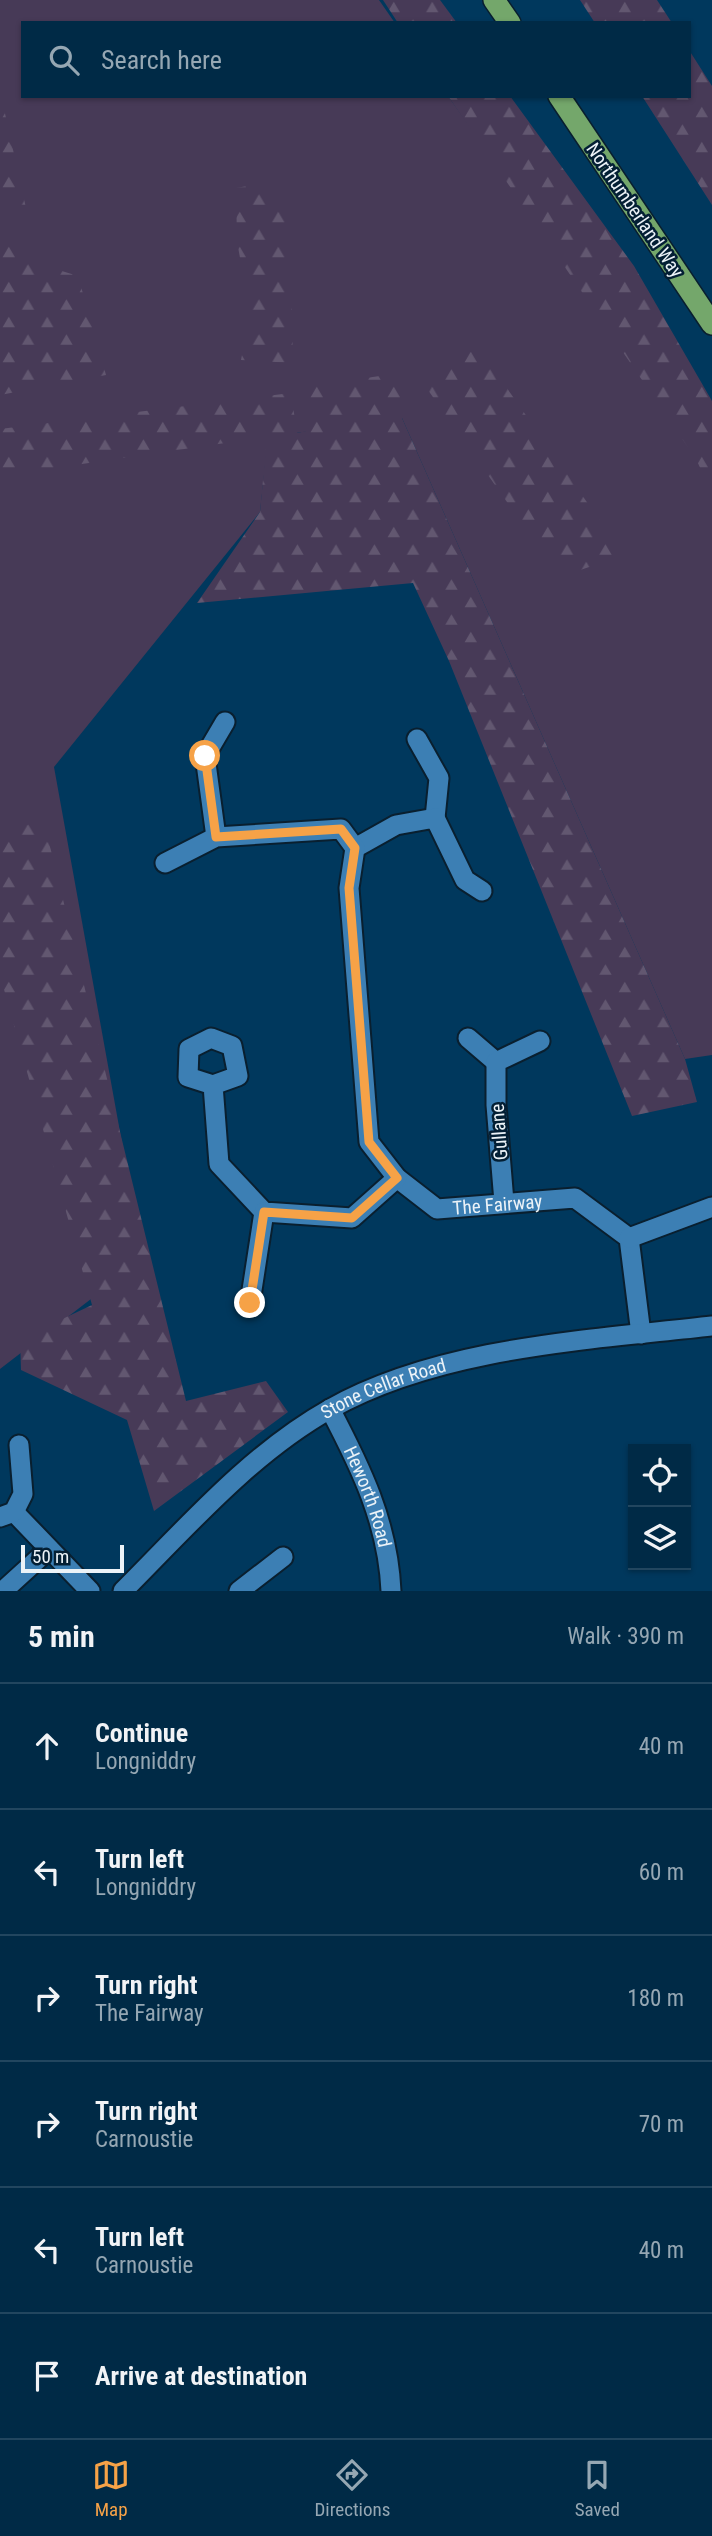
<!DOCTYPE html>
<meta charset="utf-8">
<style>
body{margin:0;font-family:"Roboto Condensed",sans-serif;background:#0a324d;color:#f1f3f6}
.controls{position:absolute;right:21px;bottom:21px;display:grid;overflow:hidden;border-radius:0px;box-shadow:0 2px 5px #0004}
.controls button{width:63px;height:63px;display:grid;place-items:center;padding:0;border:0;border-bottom:2px solid #22465f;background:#002a46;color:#f1f3f6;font:35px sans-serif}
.scale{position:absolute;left:21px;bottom:18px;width:103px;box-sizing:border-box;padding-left:7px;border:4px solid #ecf3f8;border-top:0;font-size:19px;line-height:24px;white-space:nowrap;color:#ecf3f8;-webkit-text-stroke:5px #031f34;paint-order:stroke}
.stop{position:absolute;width:21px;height:21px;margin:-16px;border:5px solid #f6a247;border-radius:50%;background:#fff}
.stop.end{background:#f6a247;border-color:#fff;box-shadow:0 2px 7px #0008}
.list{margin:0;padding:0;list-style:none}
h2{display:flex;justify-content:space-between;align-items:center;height:91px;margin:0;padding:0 28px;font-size:30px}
h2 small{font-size:23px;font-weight:400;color:#95a7b3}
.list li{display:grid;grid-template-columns:46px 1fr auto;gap:21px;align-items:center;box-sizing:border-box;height:126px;padding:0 28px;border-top:2px solid #22465f}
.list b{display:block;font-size:26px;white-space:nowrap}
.list p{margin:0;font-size:23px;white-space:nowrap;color:#95a7b3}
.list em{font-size:23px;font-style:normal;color:#95a7b3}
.icon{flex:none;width:38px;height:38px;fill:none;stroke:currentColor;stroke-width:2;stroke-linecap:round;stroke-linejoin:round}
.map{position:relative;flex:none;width:712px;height:1591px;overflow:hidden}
.search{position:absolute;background:#002a46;box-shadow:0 2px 5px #0004;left:21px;right:21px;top:21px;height:77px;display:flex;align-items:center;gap:18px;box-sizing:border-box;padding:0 24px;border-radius:0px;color:#95a7b3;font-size:26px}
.sheet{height:847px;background:#002a46}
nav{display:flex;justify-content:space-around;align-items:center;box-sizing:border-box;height:98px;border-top:2px solid #22465f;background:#002a46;font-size:19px;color:#95a7b3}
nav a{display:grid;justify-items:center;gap:4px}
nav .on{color:#f6a247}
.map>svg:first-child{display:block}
.grass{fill:#473a57}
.forest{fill:url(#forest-firs)}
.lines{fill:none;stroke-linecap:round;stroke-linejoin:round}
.minor-casing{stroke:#091f2f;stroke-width:23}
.major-casing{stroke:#091f2f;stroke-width:24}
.minor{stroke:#3c7fb4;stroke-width:19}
.major{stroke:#74a76b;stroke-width:21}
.route{stroke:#f6a247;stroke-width:9}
.labels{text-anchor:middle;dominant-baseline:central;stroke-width:5;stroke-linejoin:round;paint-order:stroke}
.street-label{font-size:19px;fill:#ecf3f8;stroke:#031f34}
</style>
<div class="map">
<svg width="712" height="1591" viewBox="0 0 712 1591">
<defs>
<pattern id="forest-firs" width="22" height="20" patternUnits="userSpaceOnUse" patternTransform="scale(1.75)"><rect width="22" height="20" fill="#473a57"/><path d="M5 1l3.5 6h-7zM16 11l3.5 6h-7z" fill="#625770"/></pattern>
</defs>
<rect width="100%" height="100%" fill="#00385d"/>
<path class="grass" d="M0,0H379L395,23H23V96H448L712,467V1055L685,1059L402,418L268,437L260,512L54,767L143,1259L0,1369Z"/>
<g class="forest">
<path d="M383,0H440L457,23H398Z"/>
<path d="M580,0H657L672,23H595Z"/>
<path d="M689,50L712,86V205L642,96H689Z"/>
<path d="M0,91L26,208L30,224L0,199Z"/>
<path d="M448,96H510L634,266L712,401V493L696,459Z"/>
<path d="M265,183L290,227L293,363L241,360L250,314L237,241L236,188Z"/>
<path d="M0,231L36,263L78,276L106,375L0,395Z"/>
<path d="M478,347L624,555L560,577L423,383Z"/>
<path d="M400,373L402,418L685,1059L697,1102L632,1116L449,661L413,583L197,603L260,512L267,437L0,476V429L291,393L297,433L311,430L305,387Z"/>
<path d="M44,822L186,1401L266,1381L288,1412L154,1511L127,1420L21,1370L20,1339L92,1305L0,975V829Z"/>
</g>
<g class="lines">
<g class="minor-casing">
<g id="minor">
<path d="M417,739L439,778L435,818"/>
<path d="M216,837L205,756L225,722"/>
<path id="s1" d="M355,848L349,888L369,1142L397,1178L437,1209L575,1198L629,1238L641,1334"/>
<path d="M355,848L396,825L435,818L465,880L482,891"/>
<path d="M165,863L216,837L341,829L355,848"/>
<path d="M468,1038L496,1062"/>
<path d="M213,1085L188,1077L189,1049L211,1038L232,1046L238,1076L213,1085L219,1164L264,1212L352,1218L397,1178"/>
<path d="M504,1202L496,1105V1062L540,1041"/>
<path d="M629,1238L712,1207"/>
<path d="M250,1303L264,1212"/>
<path id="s2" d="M330,1409C361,1468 388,1523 391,1591"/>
<path d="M14,1512L90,1591"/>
<path d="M0,1517L14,1512L23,1494L19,1445"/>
<path d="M3,1591L49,1549"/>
<path id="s3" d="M123,1591C187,1527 250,1454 330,1409C440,1347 589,1340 712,1326"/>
<path d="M239,1591L283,1557"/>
</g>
</g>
<g class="major-casing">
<g id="major">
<path d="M494,0L510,23"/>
<path d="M559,96L712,324"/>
</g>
</g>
<use href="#minor" class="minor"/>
<use href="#major" class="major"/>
</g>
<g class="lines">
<path class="route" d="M205,756L216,837L341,829L355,848L349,888L369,1142L397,1178L352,1218L264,1212L250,1303"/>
</g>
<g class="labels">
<g class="street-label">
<text transform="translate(635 210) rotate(56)">Northumberland Way</text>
<text transform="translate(499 1132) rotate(-94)">Gullane</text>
<text stroke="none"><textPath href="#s1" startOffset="452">The Fairway</textPath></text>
<text stroke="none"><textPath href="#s3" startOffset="334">Stone Cellar Road</textPath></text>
<text stroke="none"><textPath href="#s2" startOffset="96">Heworth Road</textPath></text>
</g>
</g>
</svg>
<div class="controls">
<button><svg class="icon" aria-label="locate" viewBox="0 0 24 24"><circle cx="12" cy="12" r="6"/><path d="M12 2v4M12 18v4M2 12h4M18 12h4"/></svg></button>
<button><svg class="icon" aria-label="layers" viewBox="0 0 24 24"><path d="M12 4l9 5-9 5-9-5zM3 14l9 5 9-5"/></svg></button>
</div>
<div class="scale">50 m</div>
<div class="stop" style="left:205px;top:756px"></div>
<div class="stop end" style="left:250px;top:1303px"></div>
<div class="search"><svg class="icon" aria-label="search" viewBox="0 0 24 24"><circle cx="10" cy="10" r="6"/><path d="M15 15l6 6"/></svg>Search here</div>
</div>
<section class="sheet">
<h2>5 min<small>Walk · 390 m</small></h2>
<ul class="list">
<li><svg class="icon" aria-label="ahead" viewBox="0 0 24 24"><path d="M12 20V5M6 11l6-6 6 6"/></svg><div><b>Continue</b><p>Longniddry</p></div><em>40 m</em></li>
<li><svg class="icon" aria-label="left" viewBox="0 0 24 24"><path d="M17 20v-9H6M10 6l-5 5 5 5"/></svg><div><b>Turn left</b><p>Longniddry</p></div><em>60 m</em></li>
<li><svg class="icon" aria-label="right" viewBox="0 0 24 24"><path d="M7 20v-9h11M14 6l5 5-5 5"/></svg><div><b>Turn right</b><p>The Fairway</p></div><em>180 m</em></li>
<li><svg class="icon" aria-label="right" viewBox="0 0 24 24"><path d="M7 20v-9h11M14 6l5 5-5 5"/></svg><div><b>Turn right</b><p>Carnoustie</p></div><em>70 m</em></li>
<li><svg class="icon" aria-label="left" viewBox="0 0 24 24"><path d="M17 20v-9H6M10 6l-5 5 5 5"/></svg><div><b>Turn left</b><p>Carnoustie</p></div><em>40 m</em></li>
<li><svg class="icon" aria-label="arrive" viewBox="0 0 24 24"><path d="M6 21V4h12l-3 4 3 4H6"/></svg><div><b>Arrive at destination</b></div></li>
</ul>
</section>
<nav>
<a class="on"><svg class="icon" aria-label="map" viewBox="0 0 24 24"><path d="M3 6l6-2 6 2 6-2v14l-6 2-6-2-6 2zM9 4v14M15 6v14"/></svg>Map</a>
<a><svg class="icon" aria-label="directions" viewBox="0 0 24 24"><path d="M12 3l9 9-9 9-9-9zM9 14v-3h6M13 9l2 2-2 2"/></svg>Directions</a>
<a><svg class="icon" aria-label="saved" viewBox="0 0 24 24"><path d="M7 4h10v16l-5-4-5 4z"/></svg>Saved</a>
</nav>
